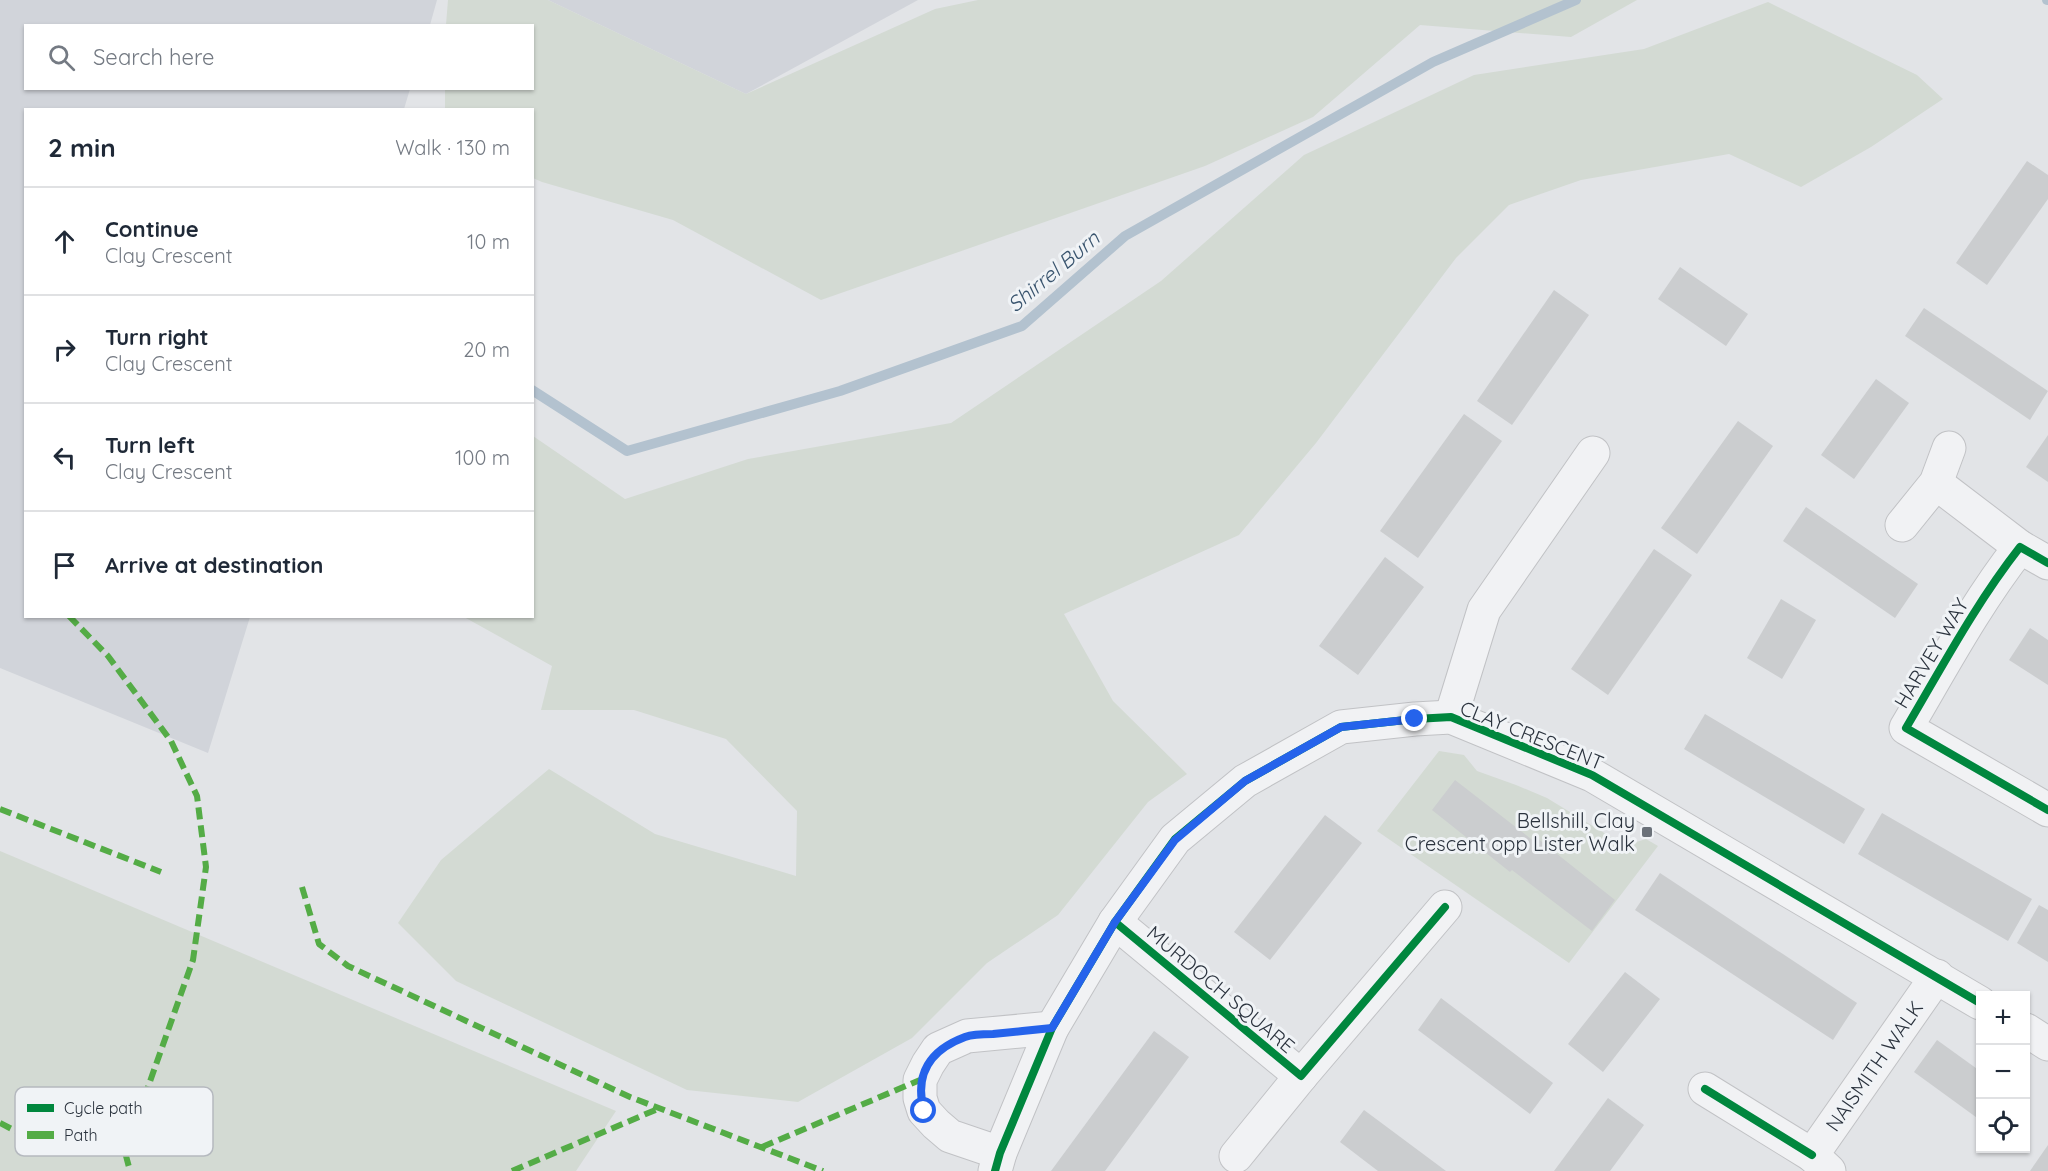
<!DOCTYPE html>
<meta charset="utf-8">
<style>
body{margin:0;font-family:Quicksand,sans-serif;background:#f6f6f7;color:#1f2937}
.controls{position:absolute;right:18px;bottom:18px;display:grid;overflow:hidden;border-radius:0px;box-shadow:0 2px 4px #0004}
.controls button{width:54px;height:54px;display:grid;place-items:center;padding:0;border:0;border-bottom:2px solid #e0e1e3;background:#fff;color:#1f2937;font:30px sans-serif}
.stop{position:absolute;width:18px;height:18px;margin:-14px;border:4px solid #2563eb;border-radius:50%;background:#fff}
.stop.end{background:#2563eb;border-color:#fff;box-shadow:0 2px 6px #0008}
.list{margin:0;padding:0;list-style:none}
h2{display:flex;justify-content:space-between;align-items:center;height:78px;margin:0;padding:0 24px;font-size:26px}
h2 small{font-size:20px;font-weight:400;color:#747a83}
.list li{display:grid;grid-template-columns:39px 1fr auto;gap:18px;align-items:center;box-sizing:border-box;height:108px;padding:0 24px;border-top:2px solid #e0e1e3}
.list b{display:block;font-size:22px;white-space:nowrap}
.list p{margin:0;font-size:20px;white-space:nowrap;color:#747a83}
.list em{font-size:20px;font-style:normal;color:#747a83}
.icon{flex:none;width:33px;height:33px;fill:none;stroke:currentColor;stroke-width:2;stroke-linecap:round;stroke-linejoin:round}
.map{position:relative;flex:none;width:2048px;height:1171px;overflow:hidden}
.search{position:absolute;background:#fff;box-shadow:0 2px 4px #0004;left:24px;top:24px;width:510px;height:66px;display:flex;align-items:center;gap:15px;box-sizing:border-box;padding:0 21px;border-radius:0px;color:#747a83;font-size:22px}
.panel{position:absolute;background:#fff;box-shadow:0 2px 4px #0004;left:24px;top:108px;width:510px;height:510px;border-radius:0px}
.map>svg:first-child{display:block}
.built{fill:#d1d4da}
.green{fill:#d3dad3}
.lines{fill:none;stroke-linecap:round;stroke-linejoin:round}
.stream{stroke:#b3c2cf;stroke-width:10}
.building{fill:#cbcdcf}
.minor-casing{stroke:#c1c2c5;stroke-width:35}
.minor{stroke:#f1f2f4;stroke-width:33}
.quiet{stroke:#54ac46;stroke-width:6;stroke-dasharray:12 6;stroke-linecap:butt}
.cycleway-casing{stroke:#f0f3f6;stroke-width:11}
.cycleway{stroke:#00873e;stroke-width:8}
.route{stroke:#2563eb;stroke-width:8}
.poi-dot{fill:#6b7179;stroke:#f0f3f6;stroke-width:2}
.labels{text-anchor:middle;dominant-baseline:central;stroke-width:6;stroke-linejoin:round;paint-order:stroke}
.street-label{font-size:20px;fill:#2b333e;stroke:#f0f3f6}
.poi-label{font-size:20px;fill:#2b333e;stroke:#f0f3f6;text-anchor:end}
.water-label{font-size:21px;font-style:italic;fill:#39546e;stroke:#f0f3f6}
.key{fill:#f0f3f6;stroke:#b5b9bf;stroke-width:1.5}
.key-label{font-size:16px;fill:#2b333e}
</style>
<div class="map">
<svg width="2048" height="1171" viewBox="0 0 2048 1171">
<rect width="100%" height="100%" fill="#e2e4e7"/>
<g class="built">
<path d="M0,0H437L430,25L26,26V88L410,89L404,109L26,110V616L250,617L208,753L0,668Z"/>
<path d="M548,0H918L746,94Z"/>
</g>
<g class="green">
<path d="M448,0H548L746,94L935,9L978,0H1637L1571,37L1420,25L1313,117L1205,166L821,300L673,220L542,182L533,178L532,110L445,109V89L532,88V26L446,25Z"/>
<path d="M1768,2L1917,75L1943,99L1871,147L1801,187L1729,154L1581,180L1509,205L1456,258L1316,443L1239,535L1064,614L1113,701L1187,774L1148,802L1058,915L987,963L912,1038L798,1102L687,1090L456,981L398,923L441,860L549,769L655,834L796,876L797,811L726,739L634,710H541L552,666L464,617L532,616L533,436L625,499L748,459L951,423L1161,281L1304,155L1474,75L1644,49Z"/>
<path d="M1439,751L1464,755L1477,771L1516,785L1547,798L1619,842L1623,836L1633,843L1646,839L1658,846L1569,963L1377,831Z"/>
<path d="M0,851L616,1111L576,1171H0Z"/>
</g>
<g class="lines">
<g class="stream">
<path d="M2047,0H2048"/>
<path d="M532,390L627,451L840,391L1022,326L1125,236L1433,62L1576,0"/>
</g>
</g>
<g class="building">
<path d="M2027,161L2048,175V199L1987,285L1956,263Z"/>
<path d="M1680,267L1748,314L1726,346L1658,299Z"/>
<path d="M1554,290L1589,315L1512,425L1477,401Z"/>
<path d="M1924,308L2048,391L2030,420L1905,336Z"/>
<path d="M1876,379L1909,403L1854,479L1821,455Z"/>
<path d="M1464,414L1502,441L1418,558L1380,531Z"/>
<path d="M1738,421L1773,446L1697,554L1661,528Z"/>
<path d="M2048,435V482L2026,467Z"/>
<path d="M1806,507L1918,584L1895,618L1783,541Z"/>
<path d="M1654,549L1692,575L1608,695L1571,669Z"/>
<path d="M1385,557L1424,587L1358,675L1319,646Z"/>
<path d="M1781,599L1816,620L1782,679L1747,658Z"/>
<path d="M2030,628L2048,640V685L2009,660Z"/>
<path d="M1705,714L1865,809L1844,844L1684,749Z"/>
<path d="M1455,780L1535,842L1537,838L1615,900L1592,931L1512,870L1510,872L1432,810Z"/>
<path d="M1882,813L2032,899L2008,941L1858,854Z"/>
<path d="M1325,815L1362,843L1270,960L1234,932Z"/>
<path d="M1660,873L1857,1003L1833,1040L1635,910Z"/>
<path d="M2039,905L2048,910V962L2017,943Z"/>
<path d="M1625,972L1660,999L1603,1072L1568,1044Z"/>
<path d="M1441,998L1553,1083L1530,1114L1418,1030Z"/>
<path d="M1154,1031L1189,1057L1105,1171H1051Z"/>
<path d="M1937,1040L1980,1071V1120L1914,1072Z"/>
<path d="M1608,1098L1644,1125L1610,1171H1554Z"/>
<path d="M1364,1110L1446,1171H1378L1340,1142Z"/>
<path d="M2048,1145V1171H2030Z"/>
</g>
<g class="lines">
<g class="minor-casing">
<g id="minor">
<path d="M1936,483L2020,547"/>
<path d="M1902,525L1936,483L1949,448"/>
<path d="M2048,563L2020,547C1976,603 1942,667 1906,728L2048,810"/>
<path d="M1451,717L1484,610L1593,453"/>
<path d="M1115,922L1301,1076L1445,907"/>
<path d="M2026,1030L2048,1044"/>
<path d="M1705,1089L1812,1155"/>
<path d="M1000,1153L950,1136L936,1124L924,1111L920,1098V1080L928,1064L938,1049L967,1036L1052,1028"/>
<path d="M1236,1156L1301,1076"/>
<path d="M995,1171L1000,1153L1052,1028L1115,922L1175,839L1245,781L1341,727L1415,719L1451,717L1592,775L1980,1003"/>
<path d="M1829,1171L1812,1155L1937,976"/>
</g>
</g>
<use href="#minor" class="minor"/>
<g class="quiet">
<path d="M69,616L108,656L171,741L197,796L206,867L193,960L125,1152L130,1171"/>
<path d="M0,809L161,872"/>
<path d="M302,887L319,944L348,966L630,1097L823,1171"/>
<path d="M0,1123L49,1148L140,1110"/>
<path d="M762,1147L920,1080"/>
<path d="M512,1171L660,1108"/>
</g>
<g class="cycleway-casing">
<g id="cycleway">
<path d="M2048,563L2020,547C1976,603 1942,667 1906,728L2048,810"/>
<path d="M1115,922L1301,1076L1445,907"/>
<path d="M1705,1089L1812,1155"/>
<path d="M995,1171L1000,1153L1052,1028L1115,922L1175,839L1245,781L1341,727L1415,719L1451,717L1592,775L1980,1003"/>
</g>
</g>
<use href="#cycleway" class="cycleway"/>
</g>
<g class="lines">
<path class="route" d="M924,1111C914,1074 930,1050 965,1037C973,1034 984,1034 993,1034C1013,1032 1032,1030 1052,1028L1115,922L1175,840L1245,781L1341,727L1415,719"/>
</g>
<rect class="poi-dot" x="1641" y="826" width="12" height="12" rx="3"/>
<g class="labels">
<g class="street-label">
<text transform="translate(1931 653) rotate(-59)">HARVEY WAY</text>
<text transform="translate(1532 735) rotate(22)">CLAY CRESCENT</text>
<text transform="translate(1221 989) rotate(40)">MURDOCH SQUARE</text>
<text transform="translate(1874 1066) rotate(-55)">NAISMITH WALK</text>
</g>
<g class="poi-label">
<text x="1635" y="820">Bellshill, Clay<tspan x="1635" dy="23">Crescent opp Lister Walk</tspan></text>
</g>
<g class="water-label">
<text transform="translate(1053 271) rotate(-40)">Shirrel Burn</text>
</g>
</g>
<rect x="15" y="1087" width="198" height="69" rx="9" class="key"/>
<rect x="27" y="1104" width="27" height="8" fill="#00873e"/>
<rect x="27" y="1131" width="27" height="8" fill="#54ac46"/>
<g class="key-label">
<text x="64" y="1114">Cycle path</text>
<text x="64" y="1141">Path</text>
</g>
</svg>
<div class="controls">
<button>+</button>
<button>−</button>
<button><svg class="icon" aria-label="locate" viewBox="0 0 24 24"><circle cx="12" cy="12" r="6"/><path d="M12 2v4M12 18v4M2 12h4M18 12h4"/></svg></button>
</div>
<div class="stop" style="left:924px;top:1111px"></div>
<div class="stop end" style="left:1415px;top:719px"></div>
<div class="search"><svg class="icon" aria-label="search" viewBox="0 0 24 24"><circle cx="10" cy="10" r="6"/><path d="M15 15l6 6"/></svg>Search here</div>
<section class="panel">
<h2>2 min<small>Walk · 130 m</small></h2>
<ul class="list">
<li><svg class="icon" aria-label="ahead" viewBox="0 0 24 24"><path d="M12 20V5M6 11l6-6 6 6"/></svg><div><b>Continue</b><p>Clay Crescent</p></div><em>10 m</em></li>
<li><svg class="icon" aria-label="right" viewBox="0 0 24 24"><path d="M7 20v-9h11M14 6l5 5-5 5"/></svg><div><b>Turn right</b><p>Clay Crescent</p></div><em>20 m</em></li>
<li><svg class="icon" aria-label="left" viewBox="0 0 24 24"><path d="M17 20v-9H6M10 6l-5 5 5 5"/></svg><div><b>Turn left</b><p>Clay Crescent</p></div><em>100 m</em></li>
<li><svg class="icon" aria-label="arrive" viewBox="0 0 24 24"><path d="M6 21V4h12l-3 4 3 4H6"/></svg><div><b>Arrive at destination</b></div></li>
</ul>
</section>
</div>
